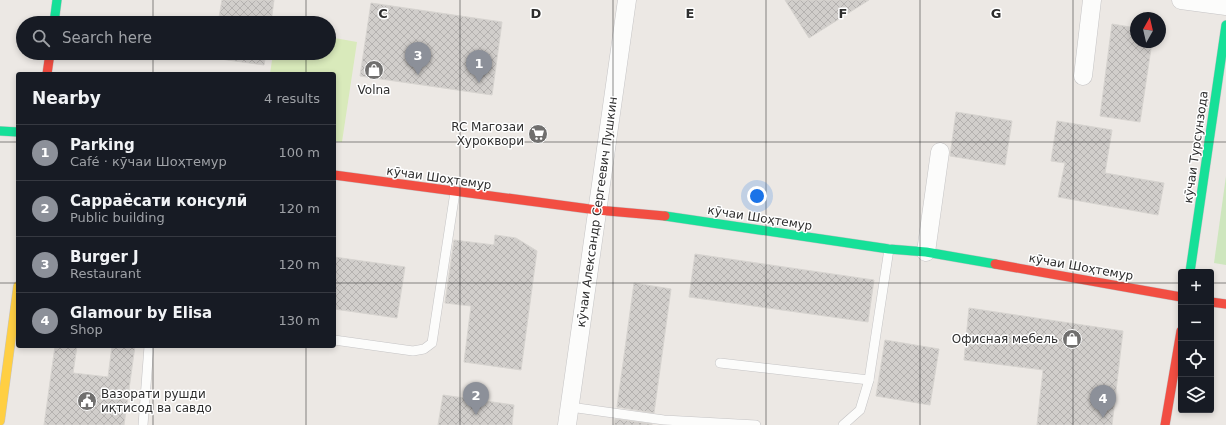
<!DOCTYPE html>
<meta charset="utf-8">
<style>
body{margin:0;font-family:"DejaVu Sans",sans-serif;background:#20242c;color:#f1f3f6}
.controls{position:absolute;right:12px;bottom:12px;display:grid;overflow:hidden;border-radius:4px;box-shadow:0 2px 6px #0003}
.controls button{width:36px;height:36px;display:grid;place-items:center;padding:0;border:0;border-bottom:1px solid #363941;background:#171b24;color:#f1f3f6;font:20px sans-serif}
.compass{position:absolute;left:1130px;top:12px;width:36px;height:36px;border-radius:50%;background:#171b24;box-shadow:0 2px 6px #0003;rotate:8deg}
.you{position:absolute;left:757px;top:196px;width:14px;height:14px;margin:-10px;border:3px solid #fff;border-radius:50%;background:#1a73e8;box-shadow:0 0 0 6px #1a73e833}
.badge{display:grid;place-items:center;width:26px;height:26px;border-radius:50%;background:#8c9099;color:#fff;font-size:13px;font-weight:700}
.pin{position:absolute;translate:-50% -33px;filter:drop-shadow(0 1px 2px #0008)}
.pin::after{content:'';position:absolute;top:21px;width:14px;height:12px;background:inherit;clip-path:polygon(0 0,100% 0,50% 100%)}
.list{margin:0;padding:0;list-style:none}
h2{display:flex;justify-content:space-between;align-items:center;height:52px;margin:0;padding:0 16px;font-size:17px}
h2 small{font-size:13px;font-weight:400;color:#9ea1a6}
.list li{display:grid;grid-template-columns:26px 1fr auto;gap:12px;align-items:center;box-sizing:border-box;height:56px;padding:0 16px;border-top:1px solid #363941}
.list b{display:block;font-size:15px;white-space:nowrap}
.list p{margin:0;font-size:13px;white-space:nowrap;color:#9ea1a6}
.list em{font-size:13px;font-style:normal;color:#9ea1a6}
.icon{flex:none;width:22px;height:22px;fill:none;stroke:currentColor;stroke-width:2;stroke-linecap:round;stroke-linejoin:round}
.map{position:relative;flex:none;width:1226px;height:425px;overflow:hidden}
.search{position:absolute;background:#171b24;box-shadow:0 2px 6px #0003;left:16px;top:16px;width:320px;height:44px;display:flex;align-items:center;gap:10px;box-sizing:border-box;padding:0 14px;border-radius:22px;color:#9ea1a6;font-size:15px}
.panel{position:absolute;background:#171b24;box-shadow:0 2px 6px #0003;left:16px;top:72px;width:320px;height:276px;border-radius:4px}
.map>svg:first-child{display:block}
.grass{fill:#cee6be}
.pitch{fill:#d9eabb}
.building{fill:url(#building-cross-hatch);stroke:#d7d4d0}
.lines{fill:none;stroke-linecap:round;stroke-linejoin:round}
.lane-casing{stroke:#c5c4c5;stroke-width:10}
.street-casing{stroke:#c5c4c5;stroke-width:19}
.fast-casing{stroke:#c5c4c5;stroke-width:10}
.slow-casing{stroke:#c5c4c5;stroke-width:10}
.jam-casing{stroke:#c5c4c5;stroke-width:10}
.lane{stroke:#fcfcfb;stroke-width:9}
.street{stroke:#fcfcfb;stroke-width:18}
.fast{stroke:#16e098;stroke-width:9}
.slow{stroke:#ffcf43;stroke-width:9}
.jam{stroke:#f24e42;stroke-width:9}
.grid{fill:none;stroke:#2e2e2e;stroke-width:1;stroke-opacity:0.55}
.labels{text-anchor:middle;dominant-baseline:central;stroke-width:3;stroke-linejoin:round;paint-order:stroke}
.poi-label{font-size:12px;fill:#2e2e2e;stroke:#fff;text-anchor:end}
.street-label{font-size:12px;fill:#2e2e2e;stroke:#fff}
.grid-label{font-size:13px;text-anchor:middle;font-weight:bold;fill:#2e2e2e;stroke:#fff;stroke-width:3;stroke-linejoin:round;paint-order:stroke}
</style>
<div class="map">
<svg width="1226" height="425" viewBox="0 0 1226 425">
<defs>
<pattern id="building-cross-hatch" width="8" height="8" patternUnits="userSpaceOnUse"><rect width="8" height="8" fill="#d1cecb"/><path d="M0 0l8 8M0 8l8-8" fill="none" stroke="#b4b1af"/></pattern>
</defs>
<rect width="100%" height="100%" fill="#ece8e4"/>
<path class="grass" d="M1226,176V265L1214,263Z"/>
<path class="pitch" d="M329,37L357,42L342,142L334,141V74H270L273,53H329Z"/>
<g class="building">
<path d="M222,0H274L271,23H218Z"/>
<path d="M785,0H869L809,38Z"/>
<path d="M371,3L502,22L492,95L360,76Z"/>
<path d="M1112,24L1136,28V42H1152L1140,122L1100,116Z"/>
<path d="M214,53H266L264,65L213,58Z"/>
<path d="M956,112L1012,121L1005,165L950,156Z"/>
<path d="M1057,121L1112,130L1105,173L1164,183L1158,215L1058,197L1065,163L1051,161Z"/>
<path d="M495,235L516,238L537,251L521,370L464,362L471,306L445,303L454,240L494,245Z"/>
<path d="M695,254L874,280L868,322L689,297Z"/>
<path d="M334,257L405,267L397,318L334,309Z"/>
<path d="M634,283L671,289L654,413L617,407Z"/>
<path d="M969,308L1123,331L1112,425H1037L1043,370L964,360Z"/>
<path d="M885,340L939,349L930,405L876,396Z"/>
<path d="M55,346H77L73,373L108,377L112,346H135L124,425H44Z"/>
<path d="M443,395L514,405L512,425H438Z"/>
<path d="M615,419L652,424V425H614Z"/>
</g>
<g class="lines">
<g class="lane-casing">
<g id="lane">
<path d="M334,340L413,351L424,349L432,343L455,192"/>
<path d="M720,363L869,380"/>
<path d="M570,407L664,420L756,425"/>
<path d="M143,425L149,346"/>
<path d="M843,425L860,410L869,380L889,249"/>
</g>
</g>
<g class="street-casing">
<g id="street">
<path d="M1181,0L1226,6"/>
<path d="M1083,76L1092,0"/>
<path d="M926,252L940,152"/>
<path d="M567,425L627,0"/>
</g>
</g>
<g class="fast-casing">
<g id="fast">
<path d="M54,23L57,0"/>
<path d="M0,131L18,132"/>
<path d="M665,216L889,249L926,252L995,264"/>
<path d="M1190,272L1226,25"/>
</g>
</g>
<g class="slow-casing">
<path id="slow" d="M0,421L18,286"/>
</g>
<g class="jam-casing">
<g id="jam">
<path d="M47,74L50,53"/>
<path d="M334,175L597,210L665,216"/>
<path d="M995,264L1181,297"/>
<path d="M1211,302L1226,304"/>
<path d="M1165,425L1181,331"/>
</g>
</g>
<use href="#lane" class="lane"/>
<use href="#street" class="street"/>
<use href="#fast" class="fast"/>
<use href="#slow" class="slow"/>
<use href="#jam" class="jam"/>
</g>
<path class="grid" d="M153,0V23M306,0V23M460,0V425M613,0V425M766,0V425M920,0V425M1073,0V425M153,53V74M306,53V74M0,142H18M334,142H1226M0,283H18M334,283H1181M1211,283H1226M153,346V425M306,346V425"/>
<defs>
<g id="shop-disc" transform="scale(1)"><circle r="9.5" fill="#706f6e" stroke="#fff"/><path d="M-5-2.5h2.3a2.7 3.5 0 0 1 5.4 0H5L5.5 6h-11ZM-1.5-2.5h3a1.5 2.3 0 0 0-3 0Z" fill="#fff"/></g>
<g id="supermarket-disc" transform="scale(1)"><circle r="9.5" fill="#706f6e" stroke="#fff"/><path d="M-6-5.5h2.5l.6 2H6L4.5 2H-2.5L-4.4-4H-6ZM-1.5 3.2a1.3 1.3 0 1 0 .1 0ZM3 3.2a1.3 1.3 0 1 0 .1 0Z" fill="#fff"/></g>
<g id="civic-disc" transform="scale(1)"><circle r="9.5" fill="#706f6e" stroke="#fff"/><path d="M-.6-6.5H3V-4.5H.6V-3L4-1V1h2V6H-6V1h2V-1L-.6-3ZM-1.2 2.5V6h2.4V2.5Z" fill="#fff"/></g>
</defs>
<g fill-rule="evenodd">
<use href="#shop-disc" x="374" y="70"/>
<use href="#supermarket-disc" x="538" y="134"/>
<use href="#shop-disc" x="1072" y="339"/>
<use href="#civic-disc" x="87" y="401"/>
</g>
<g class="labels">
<g class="poi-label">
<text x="374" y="90" text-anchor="middle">Volna</text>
<text x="524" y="127">RC Магозаи<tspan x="524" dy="14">Хуроквори</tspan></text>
<text x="1058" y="339">Офисная мебель</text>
<text x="101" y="394" text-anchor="start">Вазорати рушди<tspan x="101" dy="14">иқтисод ва савдо</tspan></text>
</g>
<g class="street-label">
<text transform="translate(1196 147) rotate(-82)">кӯчаи Турсунзода</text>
<text transform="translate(439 178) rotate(8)">кӯчаи Шоҳтемур</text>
<text transform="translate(597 212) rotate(-82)">кӯчаи Александр Сергеевич Пушкин</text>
<text transform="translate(760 218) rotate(9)">кӯчаи Шоҳтемур</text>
<text transform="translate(1081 267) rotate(10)">кӯчаи Шоҳтемур</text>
</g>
</g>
<g class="grid-label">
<text x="383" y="18">C</text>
<text x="536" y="18">D</text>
<text x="690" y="18">E</text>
<text x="843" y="18">F</text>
<text x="996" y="18">G</text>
</g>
</svg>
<div class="controls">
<button>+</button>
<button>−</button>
<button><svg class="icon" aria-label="locate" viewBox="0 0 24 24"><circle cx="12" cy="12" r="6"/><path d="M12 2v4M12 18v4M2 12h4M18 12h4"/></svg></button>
<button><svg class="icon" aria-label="layers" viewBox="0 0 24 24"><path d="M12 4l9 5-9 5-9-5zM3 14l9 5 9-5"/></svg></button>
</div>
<svg class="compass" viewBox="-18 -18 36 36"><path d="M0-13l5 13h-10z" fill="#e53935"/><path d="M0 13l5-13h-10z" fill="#9ea1a6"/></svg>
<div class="you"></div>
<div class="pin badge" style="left:479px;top:83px">1</div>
<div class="pin badge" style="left:476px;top:415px">2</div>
<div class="pin badge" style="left:418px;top:75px">3</div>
<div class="pin badge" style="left:1103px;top:418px">4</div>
<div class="search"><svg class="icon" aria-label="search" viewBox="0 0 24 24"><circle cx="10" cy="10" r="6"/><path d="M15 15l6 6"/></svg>Search here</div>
<section class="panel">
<h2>Nearby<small>4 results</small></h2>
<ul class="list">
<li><span class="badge">1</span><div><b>Parking</b><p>Café · кӯчаи Шоҳтемур</p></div><em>100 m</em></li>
<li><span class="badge">2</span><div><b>Сарраёсати консулӣ</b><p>Public building</p></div><em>120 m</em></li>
<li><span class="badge">3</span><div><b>Burger J</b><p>Restaurant</p></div><em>120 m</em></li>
<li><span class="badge">4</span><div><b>Glamour by Elisa</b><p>Shop</p></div><em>130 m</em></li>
</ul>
</section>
</div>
